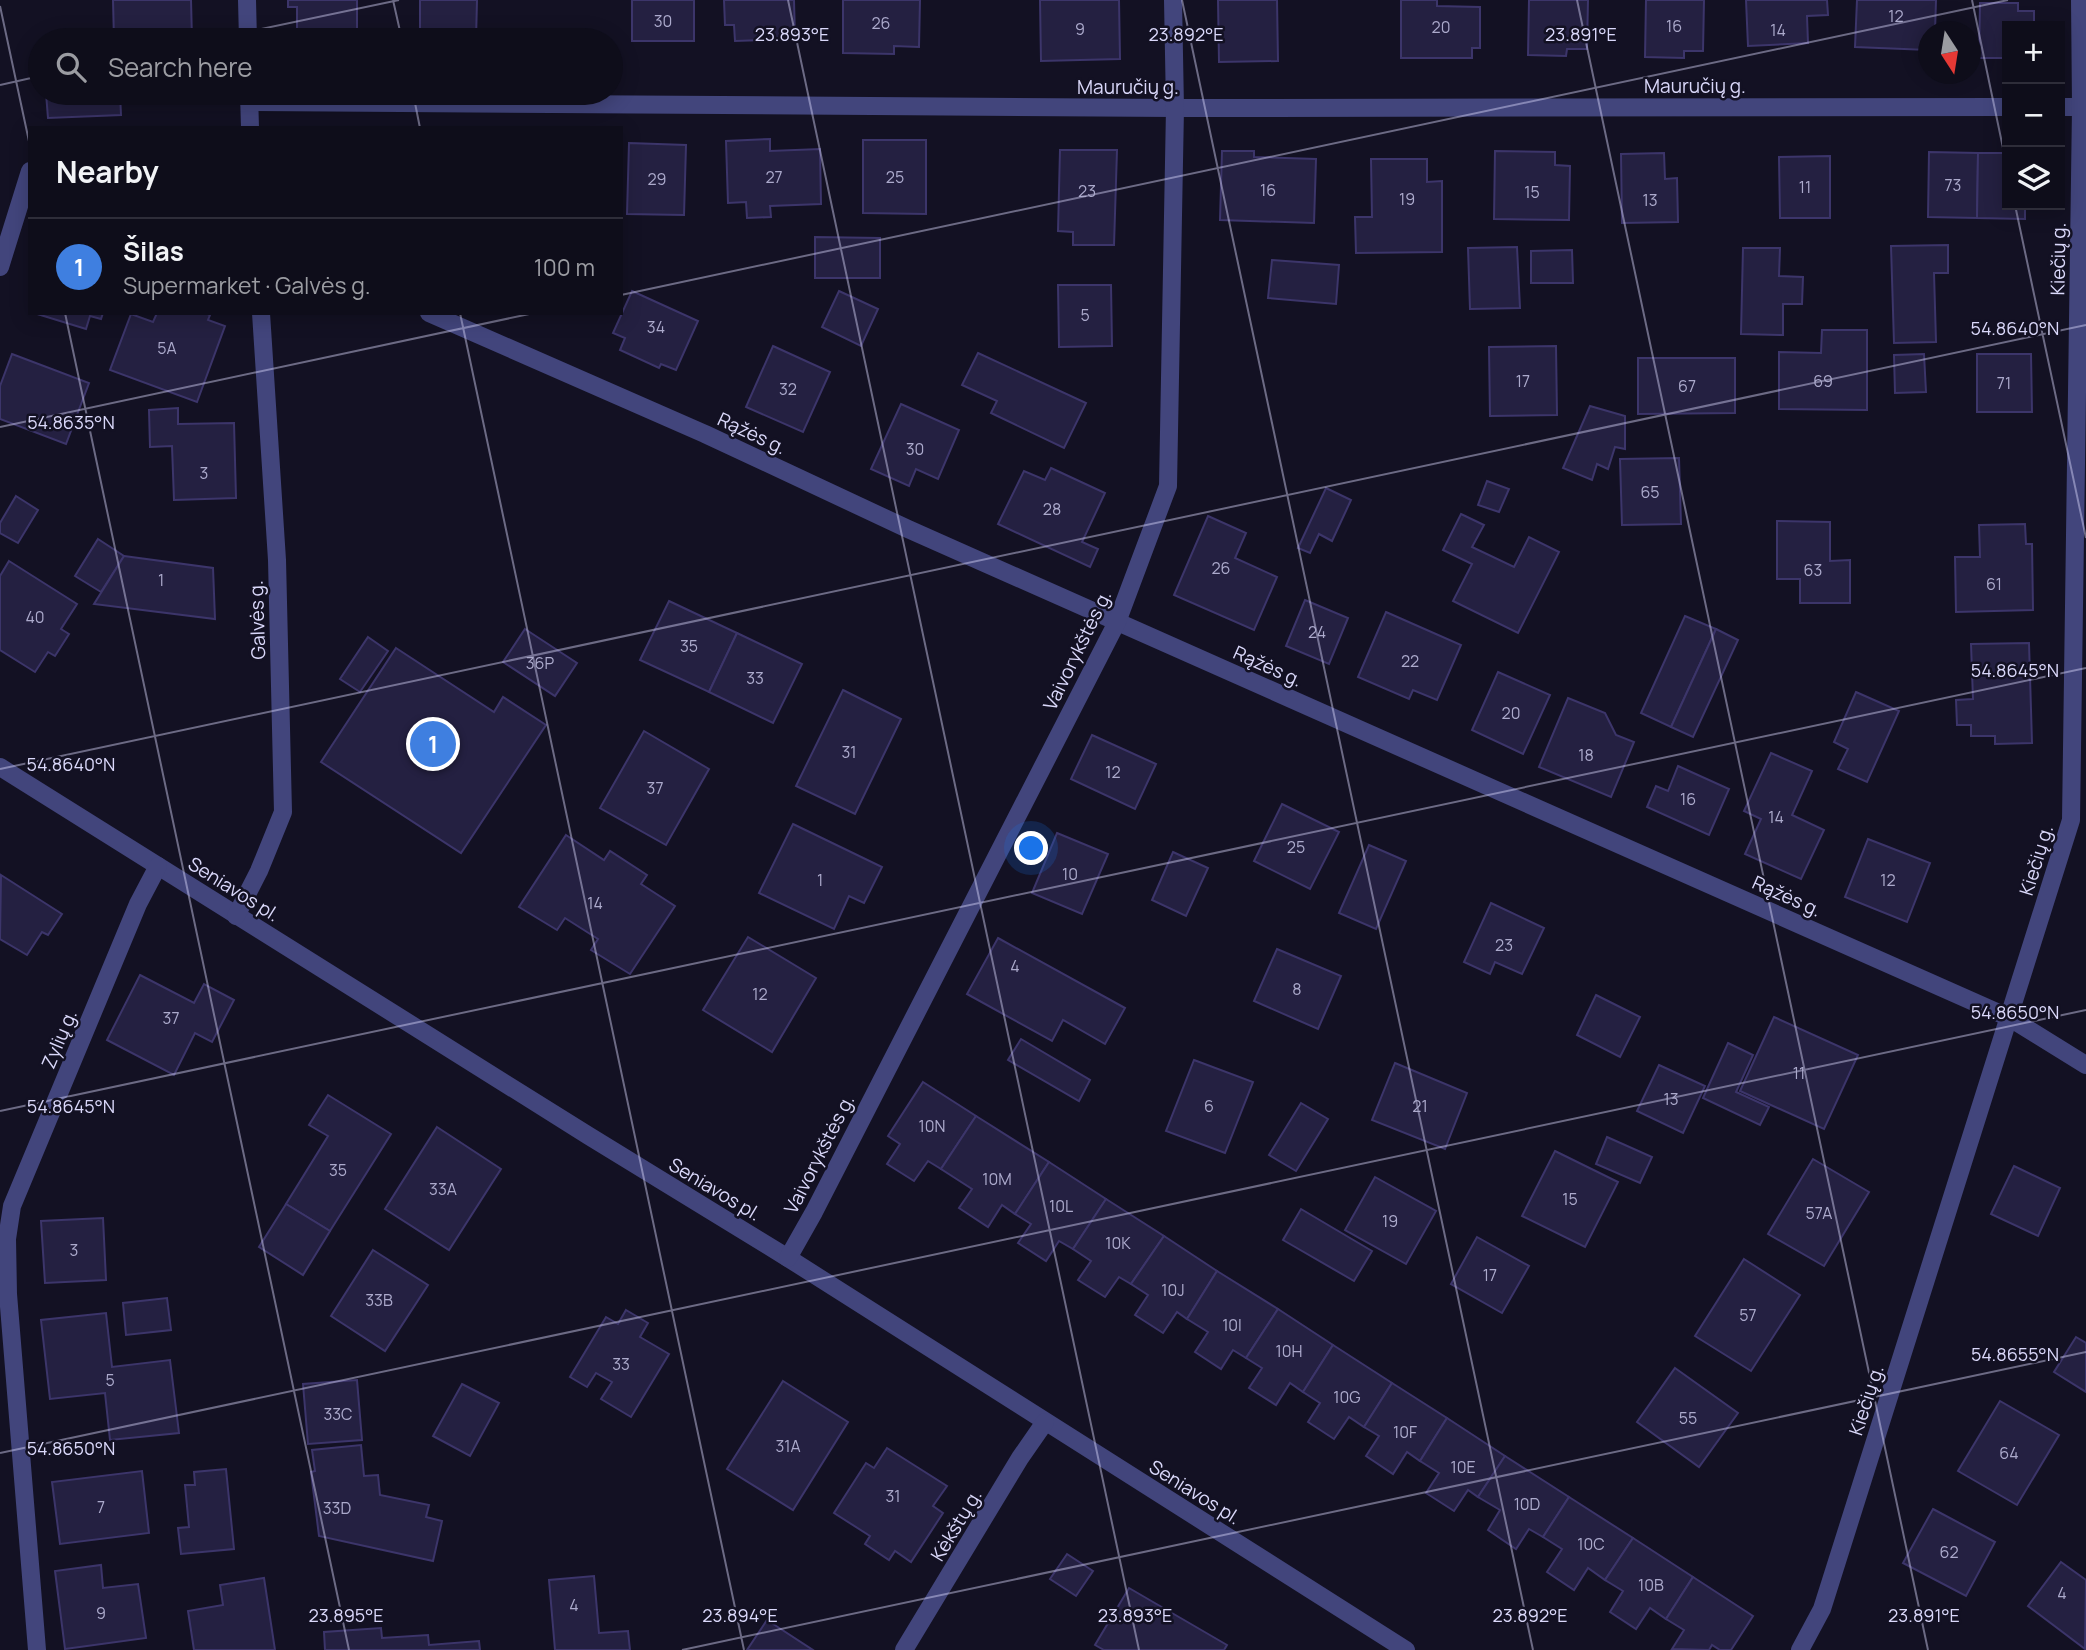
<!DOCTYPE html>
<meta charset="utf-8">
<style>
body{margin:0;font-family:Manrope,sans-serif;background:#1c1b27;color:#f1f3f6}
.controls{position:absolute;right:21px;top:21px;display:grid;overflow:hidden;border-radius:0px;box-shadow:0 4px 18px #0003}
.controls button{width:63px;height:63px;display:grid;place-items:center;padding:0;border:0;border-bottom:2px solid #2e2d39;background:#0e0d1a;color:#f1f3f6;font:35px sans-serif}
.compass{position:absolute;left:1918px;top:21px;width:63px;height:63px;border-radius:50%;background:#0e0d1a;box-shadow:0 4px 18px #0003;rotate:168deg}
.you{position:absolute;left:1032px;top:849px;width:24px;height:24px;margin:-18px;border:5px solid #fff;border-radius:50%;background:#1a73e8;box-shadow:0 0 0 10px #1a73e833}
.badge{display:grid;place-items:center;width:46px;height:46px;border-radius:50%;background:#1ddce1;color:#fff;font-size:23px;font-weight:700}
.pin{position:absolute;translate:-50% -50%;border:4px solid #fff;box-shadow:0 2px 7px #0006}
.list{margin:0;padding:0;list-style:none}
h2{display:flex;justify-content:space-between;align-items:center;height:91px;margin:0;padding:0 28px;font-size:30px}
h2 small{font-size:23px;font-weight:400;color:#9b9ca2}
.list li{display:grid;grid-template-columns:46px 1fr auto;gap:21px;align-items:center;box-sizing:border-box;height:98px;padding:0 28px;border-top:2px solid #2e2d39}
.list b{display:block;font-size:26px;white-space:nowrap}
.list p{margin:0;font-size:23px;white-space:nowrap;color:#9b9ca2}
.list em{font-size:23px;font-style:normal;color:#9b9ca2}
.icon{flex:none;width:38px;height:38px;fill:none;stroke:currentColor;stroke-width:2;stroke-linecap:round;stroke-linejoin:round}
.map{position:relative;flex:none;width:2086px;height:1650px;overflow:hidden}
.search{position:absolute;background:#0e0d1a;box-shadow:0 4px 18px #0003;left:28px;top:28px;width:595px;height:77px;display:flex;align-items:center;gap:18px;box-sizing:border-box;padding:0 24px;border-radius:38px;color:#9b9ca2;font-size:26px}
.panel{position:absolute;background:#0e0d1a;box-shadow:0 4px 18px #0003;left:28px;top:126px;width:595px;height:189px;border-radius:0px}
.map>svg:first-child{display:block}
.building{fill:#242041;stroke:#3c356a;stroke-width:2}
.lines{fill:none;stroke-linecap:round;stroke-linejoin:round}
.minor{stroke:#42457c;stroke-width:18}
.ticks{fill:none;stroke:#dad8fa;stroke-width:2;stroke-opacity:0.45}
.labels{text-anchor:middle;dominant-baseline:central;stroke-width:5;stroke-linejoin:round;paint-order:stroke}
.number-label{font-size:16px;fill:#acaacc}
.street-label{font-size:19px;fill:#dad8fa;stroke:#131123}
.ticks-label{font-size:18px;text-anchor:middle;fill:#dad8fa;stroke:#131123;stroke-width:5;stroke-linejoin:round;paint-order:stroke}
</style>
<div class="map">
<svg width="2086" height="1650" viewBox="0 0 2086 1650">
<rect width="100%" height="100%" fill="#131123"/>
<g class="building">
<path d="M113,0H191L192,40H114Z"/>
<path d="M288,0H357V40H297V7H288Z"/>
<path d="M420,0H477L476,40H420Z"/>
<rect x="632" y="0" width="62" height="41"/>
<path d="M724,0H794L795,39L735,41L734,25H725Z"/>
<path d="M843,0H920L919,47L894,46V54L843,53Z"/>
<path d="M1040,0H1119L1120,59L1041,61Z"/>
<path d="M1218,0H1277L1278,61L1219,62Z"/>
<path d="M1401,0H1437V6L1480,7V48H1472V58H1401Z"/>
<path d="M1529,0H1588L1587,49H1567L1566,56L1528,55Z"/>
<path d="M1646,0H1704L1703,51H1684V58L1645,57Z"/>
<path d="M1746,0H1827L1828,15L1807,16L1808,43L1748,46Z"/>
<path d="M1857,0H1936L1935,32H1928V50L1855,47Z"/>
<path d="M1980,3H2018V11H2034V26H2007V58H1979Z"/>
<path d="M46,93H120L121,115L48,118Z"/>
<path d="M770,139V151L820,149L821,204L770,206L771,217L747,218L746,202L728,203L726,141Z"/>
<path d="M863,140H926V214L863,213Z"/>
<path d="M629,143L686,145L684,215L627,214Z"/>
<path d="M1060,150H1117L1114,245H1073V232L1058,231Z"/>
<path d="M1222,151H1254V157L1316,159L1314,223L1220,220Z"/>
<path d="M1495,151L1555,152V165L1570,166L1569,220L1494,219Z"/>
<path d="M1929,152L1978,153L1977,218L1928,217Z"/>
<path d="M1664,153L1665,179L1677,178L1678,222L1622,223L1621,154Z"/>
<path d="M1978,153H2007V205H2025V219L1977,218Z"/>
<path d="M1830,156V218H1780L1779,157Z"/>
<path d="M1371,159H1427V182L1442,181V252L1356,253L1355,217H1372Z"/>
<path d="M815,237L880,238V278H815Z"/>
<path d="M1948,245V273H1934L1936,342L1894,343L1891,246Z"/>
<path d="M1517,247L1520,308L1470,309L1468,248Z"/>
<path d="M1743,248H1780L1779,276L1803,277L1802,304H1783V335L1741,334Z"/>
<path d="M1572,250L1573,283H1531V251Z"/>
<path d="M1272,260L1339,265L1336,304L1268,298Z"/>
<path d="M1058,285H1111L1112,346L1059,347Z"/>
<path d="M632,291L698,321L676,370L661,364L659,368L620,350L625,338L613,333Z"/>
<path d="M839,291L878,309L861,346L822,327Z"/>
<path d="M34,313H103L101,319L90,316L86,329Z"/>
<path d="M157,313H205L210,315L208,320L225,326L197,402L110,370L131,314L153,322Z"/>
<path d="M1822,330H1867V410L1779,409V352L1821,353Z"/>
<path d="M773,346L830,372L803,432L746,407Z"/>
<path d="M1556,346L1557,415L1490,416L1489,347Z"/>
<path d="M978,353L1086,403L1064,448L991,413L997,401L962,385Z"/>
<path d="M12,354L89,383L66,444L0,419V386Z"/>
<path d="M1924,354L1926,392L1895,393L1894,355Z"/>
<path d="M1977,354H2031L2032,412H1977Z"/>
<path d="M1638,358H1735V413L1638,414Z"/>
<path d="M901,404L959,430L938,479L916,469L909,486L871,469Z"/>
<path d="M1590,406L1625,416V449L1615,447L1608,469L1597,464L1592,480L1563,468Z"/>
<path d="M178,408V424L234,423L236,498L174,500L172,446L150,447L149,410Z"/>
<path d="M1679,458L1681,524L1622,525L1620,459Z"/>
<path d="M1051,468L1105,493L1082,542L1098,549L1090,567L998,524L1024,471L1045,480Z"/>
<path d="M1487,481L1509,489L1499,512L1478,505Z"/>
<path d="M1326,488L1351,500L1332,541L1319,534L1310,553L1298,548Z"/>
<path d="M16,496L38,510L18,543L0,533V523Z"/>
<path d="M1461,514L1484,525L1472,547L1514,567L1529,537L1559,552L1518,633L1453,601L1472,564L1443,550Z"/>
<path d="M1208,516L1246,533L1235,558L1277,577L1254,630L1174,595Z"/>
<path d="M1777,521L1830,522V561L1850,560V603H1800V579H1777Z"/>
<path d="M2025,524L2026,544H2032L2033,610L1956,612L1955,557H1980L1979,525Z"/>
<path d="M98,539L124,556L101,592L75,576Z"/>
<path d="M124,556L213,568L215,619L94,604Z"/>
<path d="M9,561L77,604L61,629L69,634L55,656L48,652L35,672L0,650V576Z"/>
<path d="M1305,600L1348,618L1329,664L1286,646Z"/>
<path d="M669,601L737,633L709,692L640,660Z"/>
<path d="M1386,612L1461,645L1437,700L1413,690L1409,699L1358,677Z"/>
<path d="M1685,616L1716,629L1671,727L1641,713Z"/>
<path d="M525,629L577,663L555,696L503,662Z"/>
<path d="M1716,629L1738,640L1693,737L1671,727Z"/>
<path d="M737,633L802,664L773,723L709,692Z"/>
<path d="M368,637L388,651L360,692L340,679Z"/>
<path d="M2029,643L2032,743L1995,744V736H1971V725H1957L1956,700L1973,699L1971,644Z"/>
<path d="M396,648L494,712L503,697L546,725L461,853L321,762Z"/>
<path d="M1498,672L1550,695L1523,754L1472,730Z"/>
<path d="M843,690L901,719L855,814L796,786Z"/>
<path d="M1856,692L1899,711L1867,782L1838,769L1848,749L1834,742Z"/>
<path d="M1568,698L1605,713L1616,735L1634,742L1611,797L1539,767Z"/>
<path d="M644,731L709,769L666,845L600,808Z"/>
<path d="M1092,735L1156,764L1135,809L1071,779Z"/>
<path d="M1771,753L1812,771L1792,815L1824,830L1801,879L1745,854L1761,819L1744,811Z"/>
<path d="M1678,766L1729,789L1709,835L1647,807L1656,786L1668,791Z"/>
<path d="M1282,804L1339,832L1310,889L1254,861Z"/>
<path d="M793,824L882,867L864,903L849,896L834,929L759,893Z"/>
<path d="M1057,833L1108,854L1082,914L1032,893Z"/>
<path d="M566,835L604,860L610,851L647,875L641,884L675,906L630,974L591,950L598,939L565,918L557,930L519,907Z"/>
<path d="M1868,839L1930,863L1907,922L1845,897Z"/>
<path d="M1369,845L1406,861L1376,929L1339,913Z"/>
<path d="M1173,852L1208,868L1186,916L1152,900Z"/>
<path d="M1,875L62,914L48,935L42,932L27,955L0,939Z"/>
<path d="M1491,903L1544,928L1522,974L1495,962L1490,974L1464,962Z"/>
<path d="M748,937L816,978L772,1052L703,1010Z"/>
<path d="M998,938L1125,1008L1105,1044L1063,1020L1052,1041L967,994Z"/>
<path d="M1277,949L1341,976L1318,1029L1254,1001Z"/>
<path d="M140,975L194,1003L204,984L234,1000L212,1042L195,1033L174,1075L107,1040Z"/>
<path d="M1596,995L1640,1017L1620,1057L1577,1035Z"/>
<path d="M1774,1017L1858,1055L1824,1129L1740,1091Z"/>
<path d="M1021,1039L1090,1080L1079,1101L1008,1060Z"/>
<path d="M1728,1043L1753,1055L1736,1092L1769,1107L1760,1125L1703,1098Z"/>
<path d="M1194,1060L1253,1082L1225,1153L1166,1131Z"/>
<path d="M1395,1063L1467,1093L1445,1149L1372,1120Z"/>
<path d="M1659,1065L1705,1086L1683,1133L1637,1111Z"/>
<path d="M923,1082L976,1116L941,1169L928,1161L914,1181L887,1164L900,1144L888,1136Z"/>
<path d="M328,1095L391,1134L330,1231L286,1204L328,1136L309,1125Z"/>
<path d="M1301,1103L1328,1119L1296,1171L1269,1155Z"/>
<path d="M976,1116L1049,1162L1015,1214L1002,1205L988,1227L959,1208L972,1189L941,1169Z"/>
<path d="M437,1127L501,1169L449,1250L385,1209Z"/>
<path d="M1607,1137L1652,1157L1640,1183L1596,1164Z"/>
<path d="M1555,1151L1618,1182L1585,1247L1522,1216Z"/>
<path d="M1813,1159L1869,1192L1824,1266L1768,1234Z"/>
<path d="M1049,1162L1106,1199L1073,1249L1059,1241L1046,1261L1018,1243L1031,1224L1015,1214Z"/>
<path d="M2014,1166L2060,1188L2038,1236L1991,1214Z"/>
<path d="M1375,1177L1436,1211L1406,1264L1345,1230Z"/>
<path d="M1106,1199L1164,1236L1131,1284L1119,1277L1105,1297L1078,1280L1091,1261L1073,1249Z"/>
<path d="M286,1204L330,1231L303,1275L259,1247Z"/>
<path d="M1301,1209L1372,1251L1354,1281L1283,1240Z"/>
<path d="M103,1218L106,1280L45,1283L41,1221Z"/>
<path d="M1164,1236L1217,1271L1187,1319L1177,1312L1163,1333L1135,1315L1148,1295L1131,1284Z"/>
<path d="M1477,1237L1529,1266L1502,1313L1451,1284Z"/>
<path d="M373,1250L428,1285L385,1351L331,1316Z"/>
<path d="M1744,1259L1800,1295L1751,1371L1695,1336Z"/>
<path d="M1217,1271L1278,1309L1246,1358L1233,1350L1221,1369L1195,1352L1208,1332L1187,1319Z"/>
<path d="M167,1298L171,1330L126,1335L123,1303Z"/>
<path d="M1278,1309L1333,1345L1303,1392L1290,1383L1276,1405L1249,1388L1262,1368L1246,1358Z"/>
<path d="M626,1310L648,1323L640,1337L669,1354L631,1417L601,1399L612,1382L596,1373L587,1387L570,1377L606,1317L618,1324Z"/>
<path d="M106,1313L112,1367L170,1360L179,1433L110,1440L105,1393L50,1399L41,1320Z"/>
<path d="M2076,1337L2086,1343V1392L2054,1372Z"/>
<path d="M1333,1345L1392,1383L1364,1427L1349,1417L1334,1439L1308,1422L1320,1403L1303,1392Z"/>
<path d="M1675,1368L1738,1413L1699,1467L1637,1422Z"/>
<path d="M357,1380L362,1440L308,1444L303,1384Z"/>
<path d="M783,1381L848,1422L793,1510L727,1469Z"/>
<path d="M1392,1383L1447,1418L1420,1461L1407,1452L1393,1474L1366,1456L1379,1436L1364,1427Z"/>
<path d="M462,1384L499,1403L470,1456L433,1436Z"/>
<path d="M2000,1401L2059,1435L2017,1505L1958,1471Z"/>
<path d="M1447,1418L1505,1456L1478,1497L1468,1490L1454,1511L1426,1493L1439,1473L1420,1461Z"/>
<path d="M361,1445L364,1476L378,1475L380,1495L429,1505L426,1517L442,1521L433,1561L319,1536L311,1472L315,1471L312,1450Z"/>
<path d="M887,1448L947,1486L933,1506L943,1513L911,1562L895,1551L889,1560L865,1544L870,1536L834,1513L866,1463L874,1468Z"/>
<path d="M1505,1456L1569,1497L1543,1537L1529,1529L1516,1549L1488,1530L1500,1510L1478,1497Z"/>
<path d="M226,1469L234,1549L181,1554L178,1528L189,1527L185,1485H195L194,1472Z"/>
<path d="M142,1471L149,1533L60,1544L52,1482Z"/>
<path d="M1569,1497L1633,1538L1605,1580L1588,1568L1574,1590L1547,1572L1562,1549L1543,1537Z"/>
<path d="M1933,1509L1995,1542L1966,1596L1903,1563Z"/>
<path d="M1633,1538L1693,1577L1666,1619L1650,1608L1636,1629L1610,1612L1623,1591L1605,1580Z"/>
<path d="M1067,1554L1093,1571L1076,1596L1050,1579Z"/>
<path d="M2061,1562L2086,1580L2085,1649L2028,1606Z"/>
<path d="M101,1565L103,1588L138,1584L146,1638L65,1649L55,1571Z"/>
<path d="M594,1576L599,1633L628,1631L630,1650H555L549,1580Z"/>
<path d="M1693,1577L1753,1616L1731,1650H1720L1712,1645L1709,1650L1672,1649L1684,1630L1666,1619Z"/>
<path d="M264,1578L275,1650H194L188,1611L223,1605L220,1585Z"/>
<path d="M1129,1588L1227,1645L1224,1650H1104L1095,1645Z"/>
<path d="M767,1620L813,1650H747Z"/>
<path d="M381,1628L382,1638L428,1635L429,1645L479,1641L480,1650H325L324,1632Z"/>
</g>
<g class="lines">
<g class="minor">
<path d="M247,0L248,40"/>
<path d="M249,93L250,128"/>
<path d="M249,102L1175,108L2007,107"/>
<path d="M2060,107H2086"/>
<path d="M0,267L30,171"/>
<path d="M429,313L705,434L908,529L2010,1018L2086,1065"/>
<path d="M0,767L589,1136L788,1258L1406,1650"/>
<path d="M236,916L259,871L283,812L277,560L261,313"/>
<path d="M788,1258L814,1212L1117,622L1168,486L1175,108L1173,0"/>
<path d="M37,1650L8,1294L7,1239L12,1206L138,904L158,866"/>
<path d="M904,1650L1020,1458L1045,1422"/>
<path d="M1800,1650L1822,1609L2071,820L2081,107L2080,0"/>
</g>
</g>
<path class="ticks" d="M393,0L402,40M788,0L1139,1650M1182,0L1533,1650M1577,0L1928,1650M1972,0L2007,167M0,6L30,146M209,40L399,0M0,85L40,76M413,93L420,128M2015,205L2086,538M621,295L2008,0M65,313L349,1650M460,313L744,1650M0,427L534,313M0,769L2086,325M0,1111L2086,668M0,1453L2086,1010M682,1650L2086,1352"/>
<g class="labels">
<g class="number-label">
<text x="1896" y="16">12</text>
<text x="663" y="21">30</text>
<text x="881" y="23">26</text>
<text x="1674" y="26">16</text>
<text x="1441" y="27">20</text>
<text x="1080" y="29">9</text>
<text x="1778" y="30">14</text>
<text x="774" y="177">27</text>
<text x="895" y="177">25</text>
<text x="657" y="179">29</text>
<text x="1953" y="185">73</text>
<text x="1805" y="187">11</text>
<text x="1268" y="190">16</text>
<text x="1087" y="191">23</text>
<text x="1532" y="192">15</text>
<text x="1407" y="199">19</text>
<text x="1650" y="200">13</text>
<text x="1085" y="315">5</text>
<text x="656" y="327">34</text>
<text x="167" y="348">5A</text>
<text x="1523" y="381">17</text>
<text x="1823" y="381">69</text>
<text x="2004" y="383">71</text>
<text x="1687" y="386">67</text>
<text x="788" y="389">32</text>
<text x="915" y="449">30</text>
<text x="204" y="473">3</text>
<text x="1650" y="492">65</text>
<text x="1052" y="509">28</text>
<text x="1221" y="568">26</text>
<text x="1813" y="570">63</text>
<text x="161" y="580">1</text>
<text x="1994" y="584">61</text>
<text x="35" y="617">40</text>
<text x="1317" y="632">24</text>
<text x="689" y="646">35</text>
<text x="1410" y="661">22</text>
<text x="540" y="663">36P</text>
<text x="755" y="678">33</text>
<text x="1511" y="713">20</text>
<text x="849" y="752">31</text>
<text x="1586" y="755">18</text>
<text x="1113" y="772">12</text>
<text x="655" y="788">37</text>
<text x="1688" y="799">16</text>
<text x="1776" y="817">14</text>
<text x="1296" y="847">25</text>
<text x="1070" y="874">10</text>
<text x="820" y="880">1</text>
<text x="1888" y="880">12</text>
<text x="595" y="903">14</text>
<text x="1504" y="945">23</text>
<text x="1015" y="966">4</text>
<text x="1297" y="989">8</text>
<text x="760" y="994">12</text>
<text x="171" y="1018">37</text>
<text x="1799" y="1073">11</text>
<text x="1671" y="1099">13</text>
<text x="1209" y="1106">6</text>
<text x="1420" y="1106">21</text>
<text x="932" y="1126">10N</text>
<text x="338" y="1170">35</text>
<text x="997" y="1179">10M</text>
<text x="443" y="1189">33A</text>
<text x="1570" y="1199">15</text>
<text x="1061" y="1206">10L</text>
<text x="1819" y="1213">57A</text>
<text x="1390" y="1221">19</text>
<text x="1118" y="1243">10K</text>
<text x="74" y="1250">3</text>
<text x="1490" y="1275">17</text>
<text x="1173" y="1290">10J</text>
<text x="379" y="1300">33B</text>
<text x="1748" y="1315">57</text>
<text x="1232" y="1325">10I</text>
<text x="1289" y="1351">10H</text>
<text x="621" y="1364">33</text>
<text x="110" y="1380">5</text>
<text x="1347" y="1397">10G</text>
<text x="338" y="1414">33C</text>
<text x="1688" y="1418">55</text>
<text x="1405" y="1432">10F</text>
<text x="788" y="1446">31A</text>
<text x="2009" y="1453">64</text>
<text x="1463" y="1467">10E</text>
<text x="893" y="1496">31</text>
<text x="1527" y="1504">10D</text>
<text x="101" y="1507">7</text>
<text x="337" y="1508">33D</text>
<text x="1591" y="1544">10C</text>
<text x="1949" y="1552">62</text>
<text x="1651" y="1585">10B</text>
<text x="2062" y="1593">4</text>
<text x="574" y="1605">4</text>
<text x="101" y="1613">9</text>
</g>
<g class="street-label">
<text x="1695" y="86">Mauručių g.</text>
<text x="1128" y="87">Mauručių g.</text>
<text transform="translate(2058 259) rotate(-89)">Kiečių g.</text>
<text transform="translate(752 433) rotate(25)">Rąžės g.</text>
<text transform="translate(257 620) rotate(-92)">Galvės g.</text>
<text transform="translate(1077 650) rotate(-64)">Vaivorykštės g.</text>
<text transform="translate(1268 666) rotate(24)">Rąžės g.</text>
<text transform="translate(2036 860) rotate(-73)">Kiečių g.</text>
<text transform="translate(234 889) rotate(32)">Seniavos pl.</text>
<text transform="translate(1787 896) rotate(24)">Rąžės g.</text>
<text transform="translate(59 1039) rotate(-67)">Zylių g.</text>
<text transform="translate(819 1154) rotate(-63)">Vaivorykštės g.</text>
<text transform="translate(715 1189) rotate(31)">Seniavos pl.</text>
<text transform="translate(1866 1400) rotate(-72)">Kiečių g.</text>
<text transform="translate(1195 1492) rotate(32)">Seniavos pl.</text>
<text transform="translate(956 1525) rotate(-59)">Kėkštų g.</text>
</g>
</g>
<g class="ticks-label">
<text x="792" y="41">23.893°E</text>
<text x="1186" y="41">23.892°E</text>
<text x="1581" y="41">23.891°E</text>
<text x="2015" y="335">54.8640°N</text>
<text x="71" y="429">54.8635°N</text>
<text x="2015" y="677">54.8645°N</text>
<text x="71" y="771">54.8640°N</text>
<text x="2015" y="1019">54.8650°N</text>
<text x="71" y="1113">54.8645°N</text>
<text x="2015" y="1361">54.8655°N</text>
<text x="71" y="1455">54.8650°N</text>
<text x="346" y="1622">23.895°E</text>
<text x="740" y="1622">23.894°E</text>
<text x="1135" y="1622">23.893°E</text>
<text x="1530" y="1622">23.892°E</text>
<text x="1924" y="1622">23.891°E</text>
</g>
</svg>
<div class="controls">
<button>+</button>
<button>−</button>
<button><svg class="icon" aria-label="layers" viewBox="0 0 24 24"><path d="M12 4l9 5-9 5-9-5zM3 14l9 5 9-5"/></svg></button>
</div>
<svg class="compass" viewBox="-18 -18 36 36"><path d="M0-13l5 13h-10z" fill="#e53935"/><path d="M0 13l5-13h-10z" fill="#9b9ca2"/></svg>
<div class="you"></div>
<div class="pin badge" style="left:433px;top:744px;background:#3f7fe0">1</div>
<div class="search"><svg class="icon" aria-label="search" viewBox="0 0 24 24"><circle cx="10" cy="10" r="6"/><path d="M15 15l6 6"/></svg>Search here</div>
<section class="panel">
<h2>Nearby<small></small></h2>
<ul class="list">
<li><span class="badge" style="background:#3f7fe0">1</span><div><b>Šilas</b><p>Supermarket · Galvės g.</p></div><em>100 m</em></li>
</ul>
</section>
</div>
